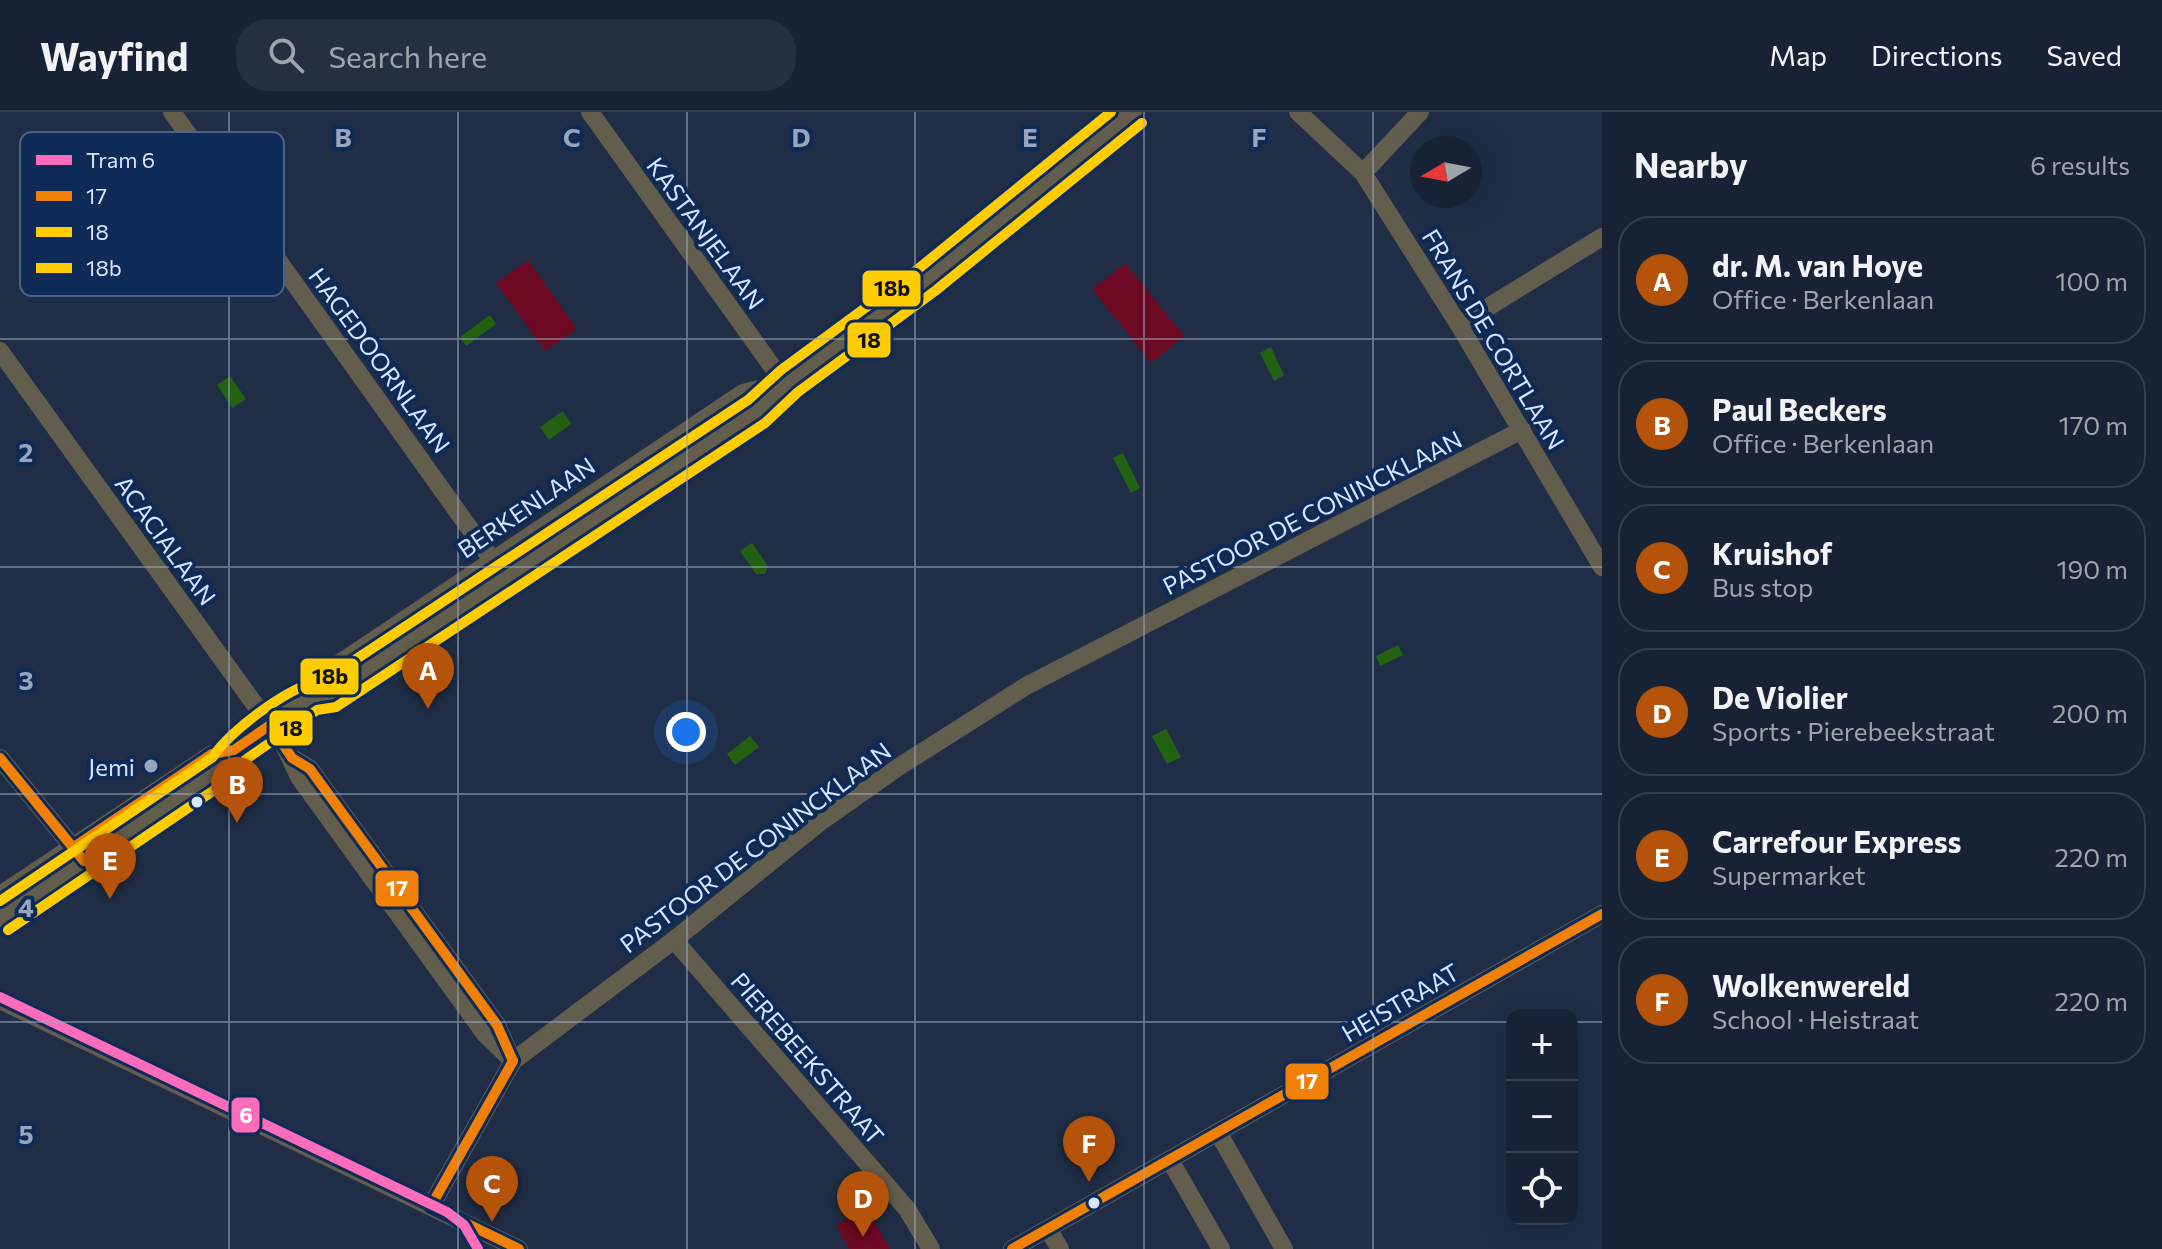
<!DOCTYPE html>
<meta charset="utf-8">
<style>
body{margin:0;font-family:Commissioner,sans-serif;background:#242f40;color:#f1f3f6}
.controls{position:absolute;right:24px;bottom:24px;display:grid;overflow:hidden;border-radius:16px;box-shadow:0 8px 32px #0002}
.controls button{width:72px;height:72px;display:grid;place-items:center;padding:0;border:0;border-bottom:2px solid #363f4f;background:#172234;color:#f1f3f6;font:40px sans-serif}
.compass{position:absolute;left:1410px;top:24px;width:72px;height:72px;border-radius:50%;background:#172234;box-shadow:0 8px 32px #0002;rotate:260deg}
.you{position:absolute;left:686px;top:620px;width:28px;height:28px;margin:-20px;border:6px solid #fff;border-radius:50%;background:#1a73e8;box-shadow:0 0 0 12px #1a73e833}
.badge{display:grid;place-items:center;width:52px;height:52px;border-radius:50%;background:#b45309;color:#fff;font-size:26px;font-weight:700}
.pin{position:absolute;translate:-50% -66px;filter:drop-shadow(0 2px 4px #0008)}
.pin::after{content:'';position:absolute;top:42px;width:28px;height:24px;background:inherit;clip-path:polygon(0 0,100% 0,50% 100%)}
.list{margin:0;padding:0;list-style:none}
h2{display:flex;justify-content:space-between;align-items:center;height:104px;margin:0;padding:0 32px;font-size:34px}
h2 small{font-size:26px;font-weight:400;color:#9ea4ac}
.list li{display:grid;grid-template-columns:52px 1fr auto;gap:24px;align-items:center;box-sizing:border-box;height:128px;margin:0 16px 16px;padding:0 16px;border:2px solid #363f4f;border-radius:32px}
.list b{display:block;font-size:30px;white-space:nowrap}
.list p{margin:0;font-size:26px;white-space:nowrap;color:#9ea4ac}
.list em{font-size:26px;font-style:normal;color:#9ea4ac}
.icon{flex:none;width:44px;height:44px;fill:none;stroke:currentColor;stroke-width:2;stroke-linecap:round;stroke-linejoin:round}
.map{position:relative;flex:none;width:1602px;height:1137px;overflow:hidden}
header{display:flex;align-items:center;gap:48px;box-sizing:border-box;height:112px;padding:0 40px;background:#172234;border-bottom:2px solid #363f4f}
header strong{font-size:38px}
nav{display:flex;gap:44px;margin-inline-start:auto;font-size:28px}
.search{width:560px;height:72px;background:#242f40;display:flex;align-items:center;gap:20px;box-sizing:border-box;padding:0 28px;border-radius:32px;color:#9ea4ac;font-size:30px}
main{display:flex}
aside{flex:1;background:#172234}
.map>svg:first-child{display:block}
.green{fill:#6d0922}
.water{fill:#236112}
.lines{fill:none;stroke-linecap:round;stroke-linejoin:round}
.street{stroke:#635d4d;stroke-width:18}
.bus-1-casing{stroke:#0e2a57;stroke-width:16}
.bus-2-casing{stroke:#0e2a57;stroke-width:16}
.bus-3-casing{stroke:#0e2a57;stroke-width:16}
.bus-1{stroke:#f08006;stroke-width:10}
.bus-2{stroke:#fc0;stroke-width:10}
.bus-3{stroke:#fc0;stroke-width:10}
.tram-1-casing{stroke:#0e2a57;stroke-width:16}
.tram-1{stroke:#fb6dba;stroke-width:10}
.grid{fill:none;stroke:#97a6bd;stroke-width:2;stroke-opacity:0.55}
.poi-dot{fill:#97a6bd;stroke:#0e2a57;stroke-width:3}
.bus-dot{fill:#d7e6fd;stroke:#0e2a57;stroke-width:3}
.labels{text-anchor:middle;dominant-baseline:central;stroke-width:8;stroke-linejoin:round;paint-order:stroke}
.street-label{font-size:24px;fill:#d7e6fd;stroke:#0e2a57}
.poi-label{font-size:24px;fill:#d7e6fd;stroke:#0e2a57;text-anchor:end}
.key{fill:#0e2a57;stroke:#4a6289;stroke-width:2}
.key-label{font-size:22px;fill:#d7e6fd}
.grid-label{font-size:26px;text-anchor:middle;font-weight:bold;fill:#97a6bd;stroke:#0e2a57;stroke-width:8;stroke-linejoin:round;paint-order:stroke}
.line-badge{stroke:#0e2a57;stroke-width:3}
.badge-label{font-size:22px;text-anchor:middle;font-weight:bold;fill:#fff}
.pale-badge-label{font-size:22px;text-anchor:middle;font-weight:bold;fill:#111}
</style>
<header>
<strong>Wayfind</strong>
<div class="search"><svg class="icon" aria-label="search" viewBox="0 0 24 24"><circle cx="10" cy="10" r="6"/><path d="M15 15l6 6"/></svg>Search here</div>
<nav><a>Map</a><a>Directions</a><a>Saved</a></nav>
</header>
<main>
<div class="map">
<svg width="1602" height="1137" viewBox="0 0 1602 1137">
<rect width="100%" height="100%" fill="#1f2e46"/>
<g class="green">
<path d="M528,148L577,217L545,239L496,171Z"/>
<path d="M1125,151L1184,224L1151,251L1092,177Z"/>
<path d="M867,1096L890,1137H849L836,1113Z"/>
</g>
<g class="water">
<path d="M490,203L496,212L466,234L460,225Z"/>
<path d="M1271,235L1284,263L1274,269L1260,241Z"/>
<path d="M230,264L246,287L232,296L217,273Z"/>
<path d="M563,299L571,312L549,328L540,315Z"/>
<path d="M1123,341L1140,376L1131,381L1113,346Z"/>
<path d="M752,431L768,454L765,462H756L740,439Z"/>
<path d="M1398,533L1403,543L1380,554L1376,544Z"/>
<path d="M1166,617L1181,645L1167,652L1152,624Z"/>
<path d="M750,624L759,635L735,653L727,642Z"/>
</g>
<g class="lines">
<g class="street">
<path d="M172,0L505,466"/>
<path d="M590,0L784,271"/>
<path d="M1298,0L1363,61L1459,213L1602,455"/>
<path d="M1363,61L1420,0"/>
<path d="M1459,213L1602,125"/>
<path d="M0,239L284,633L299,665L485,922L513,949"/>
<path d="M312,584L319,565L743,281L784,271"/>
<path d="M0,646L80,744"/>
<path d="M292,646L310,657L497,913L508,938"/>
<path d="M0,783L212,642L234,638"/>
<path d="M0,806L204,669L224,655L234,638L312,584L328,583L757,299C798,256 849,228 896,191C977,129 1055,65 1133,0"/>
<path d="M674,828L907,1097L931,1137"/>
<path d="M0,888L519,1137"/>
<path d="M1219,1022L1284,1137"/>
<path d="M1170,1048L1221,1137"/>
<path d="M431,1094L513,949L674,828L819,711L900,654L1026,574L1522,318"/>
<path d="M1048,1117L1060,1137"/>
<path d="M1012,1137L1602,802"/>
</g>
<g class="bus-1-casing">
<g id="bus-1">
<path d="M270,613L292,646L310,657L497,913L513,949"/>
<path d="M0,646L84,749"/>
<path d="M74,735L212,642L234,638L270,613"/>
<path d="M431,1094L513,949"/>
<path d="M431,1094L519,1137"/>
<path d="M1012,1137L1602,802"/>
</g>
</g>
<g class="bus-2-casing">
<path id="bus-2" d="M8,818L232,666L245,648L317,598L336,595L765,311L798,280L935,179L1142,11"/>
</g>
<g class="bus-3-casing">
<path id="bus-3" d="M0,789L213,645C229,619 293,571 323,569L748,288L781,258L918,157L1111,0"/>
</g>
<use href="#bus-1" class="bus-1"/>
<use href="#bus-2" class="bus-2"/>
<use href="#bus-3" class="bus-3"/>
<g class="tram-1-casing">
<path id="tram-1" d="M0,885L447,1100L464,1113L478,1137"/>
</g>
<use href="#tram-1" class="tram-1"/>
</g>
<path class="grid" d="M229,0V1137M458,0V1137M687,0V1137M915,0V1137M1144,0V1137M1373,0V1137M0,227H1602M0,455H1602M0,682H1602M0,910H1512M1572,910H1602"/>
<circle class="poi-dot" cx="151" cy="654" r="8"/>
<g class="bus-dot">
<circle cx="197" cy="690" r="7"/>
<circle cx="1094" cy="1091" r="7"/>
</g>
<g class="labels">
<g class="street-label">
<text transform="translate(706 121) rotate(54)">KASTANJELAAN</text>
<text transform="translate(1494 227) rotate(59)">FRANS DE CORTLAAN</text>
<text transform="translate(380 248) rotate(54)">HAGEDOORNLAAN</text>
<text transform="translate(526 395) rotate(-34)">BERKENLAAN</text>
<text transform="translate(1312 400) rotate(-27)">PASTOOR DE CONINCKLAAN</text>
<text transform="translate(166 428) rotate(54)">ACACIALAAN</text>
<text transform="translate(755 735) rotate(-37)">PASTOOR DE CONINCKLAAN</text>
<text transform="translate(1400 890) rotate(-30)">HEISTRAAT</text>
<text transform="translate(808 946) rotate(49)">PIEREBEEKSTRAAT</text>
</g>
<g class="poi-label">
<text x="135" y="654">Jemi</text>
</g>
</g>
<rect x="20" y="20" width="264" height="164" rx="12" class="key"/>
<rect x="36" y="43" width="36" height="10" fill="#fb6dba"/>
<rect x="36" y="79" width="36" height="10" fill="#f08006"/>
<rect x="36" y="115" width="36" height="10" fill="#fc0"/>
<rect x="36" y="151" width="36" height="10" fill="#fc0"/>
<g class="key-label">
<text x="86" y="56">Tram 6</text>
<text x="86" y="92">17</text>
<text x="86" y="128">18</text>
<text x="86" y="164">18b</text>
</g>
<g class="grid-label">
<text x="343" y="35">B</text>
<text x="572" y="35">C</text>
<text x="801" y="35">D</text>
<text x="1030" y="35">E</text>
<text x="1259" y="35">F</text>
<text x="26" y="350">2</text>
<text x="26" y="578">3</text>
<text x="26" y="805">4</text>
<text x="26" y="1032">5</text>
</g>
<g class="line-badge">
<rect x="861" y="157" width="61" height="39" rx="8" fill="#fc0"/>
<rect x="846" y="209" width="46" height="38" rx="8" fill="#fc0"/>
<rect x="299" y="545" width="61" height="39" rx="8" fill="#fc0"/>
<rect x="268" y="597" width="46" height="38" rx="8" fill="#fc0"/>
<rect x="374" y="757" width="46" height="39" rx="8" fill="#f08006"/>
<rect x="1284" y="950" width="46" height="39" rx="8" fill="#f08006"/>
<rect x="230" y="984" width="31" height="38" rx="8" fill="#fb6dba"/>
</g>
<g class="badge-label">
<text x="397" y="784">17</text>
<text x="1307" y="977">17</text>
<text x="246" y="1011">6</text>
</g>
<g class="pale-badge-label">
<text x="892" y="184">18b</text>
<text x="869" y="236">18</text>
<text x="330" y="572">18b</text>
<text x="291" y="624">18</text>
</g>
</svg>
<div class="controls">
<button>+</button>
<button>−</button>
<button><svg class="icon" aria-label="locate" viewBox="0 0 24 24"><circle cx="12" cy="12" r="6"/><path d="M12 2v4M12 18v4M2 12h4M18 12h4"/></svg></button>
</div>
<svg class="compass" viewBox="-18 -18 36 36"><path d="M0-13l5 13h-10z" fill="#e53935"/><path d="M0 13l5-13h-10z" fill="#9ea4ac"/></svg>
<div class="you"></div>
<div class="pin badge" style="left:428px;top:597px">A</div>
<div class="pin badge" style="left:237px;top:711px">B</div>
<div class="pin badge" style="left:492px;top:1110px">C</div>
<div class="pin badge" style="left:863px;top:1125px">D</div>
<div class="pin badge" style="left:110px;top:787px">E</div>
<div class="pin badge" style="left:1089px;top:1070px">F</div>
</div>
<aside>
<h2>Nearby<small>6 results</small></h2>
<ul class="list">
<li><span class="badge">A</span><div><b>dr. M. van Hoye</b><p>Office · Berkenlaan</p></div><em>100 m</em></li>
<li><span class="badge">B</span><div><b>Paul Beckers</b><p>Office · Berkenlaan</p></div><em>170 m</em></li>
<li><span class="badge">C</span><div><b>Kruishof</b><p>Bus stop</p></div><em>190 m</em></li>
<li><span class="badge">D</span><div><b>De Violier</b><p>Sports · Pierebeekstraat</p></div><em>200 m</em></li>
<li><span class="badge">E</span><div><b>Carrefour Express</b><p>Supermarket</p></div><em>220 m</em></li>
<li><span class="badge">F</span><div><b>Wolkenwereld</b><p>School · Heistraat</p></div><em>220 m</em></li>
</ul>
</aside>
</main>
